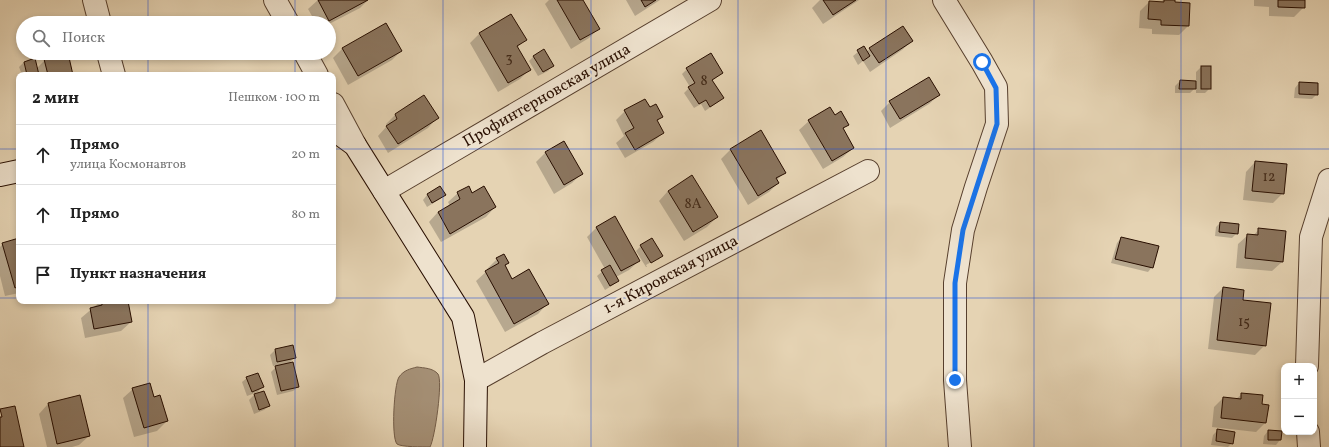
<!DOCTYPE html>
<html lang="ru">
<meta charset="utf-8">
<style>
body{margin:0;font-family:Vollkorn,serif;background:#f2f2f2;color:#222}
.controls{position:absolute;right:12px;bottom:12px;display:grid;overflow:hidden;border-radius:8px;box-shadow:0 2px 6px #0003}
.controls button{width:36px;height:36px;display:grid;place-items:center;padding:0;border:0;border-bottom:1px solid #e0e0e0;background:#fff;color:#222;font:20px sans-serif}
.stop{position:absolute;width:12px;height:12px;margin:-9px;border:3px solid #1a73e8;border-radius:50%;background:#fff}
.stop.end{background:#1a73e8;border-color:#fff;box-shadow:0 1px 4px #0008}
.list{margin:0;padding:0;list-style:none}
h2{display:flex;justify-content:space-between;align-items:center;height:52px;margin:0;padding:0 16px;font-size:17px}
h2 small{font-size:13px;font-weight:400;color:#767676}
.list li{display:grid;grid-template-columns:26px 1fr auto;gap:12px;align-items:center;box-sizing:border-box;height:60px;padding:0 16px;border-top:1px solid #e0e0e0}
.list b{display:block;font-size:15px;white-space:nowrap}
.list p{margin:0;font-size:13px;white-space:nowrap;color:#767676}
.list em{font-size:13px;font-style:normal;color:#767676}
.icon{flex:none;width:22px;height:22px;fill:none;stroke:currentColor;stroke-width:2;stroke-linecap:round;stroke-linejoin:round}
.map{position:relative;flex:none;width:1329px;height:447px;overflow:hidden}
.search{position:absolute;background:#fff;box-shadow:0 2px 6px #0003;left:16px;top:16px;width:320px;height:44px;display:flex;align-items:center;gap:10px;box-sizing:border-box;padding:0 14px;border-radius:22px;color:#767676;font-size:15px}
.panel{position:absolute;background:#fff;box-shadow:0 2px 6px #0003;left:16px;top:72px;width:320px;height:232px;border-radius:8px}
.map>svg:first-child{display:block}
.water{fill:#a59076;stroke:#735c47}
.shadow{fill:#0003}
.building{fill:#8a745d;stroke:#280e00}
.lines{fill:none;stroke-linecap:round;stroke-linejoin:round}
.street-casing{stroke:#573f2d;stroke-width:24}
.secondary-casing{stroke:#280e00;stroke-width:24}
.street{stroke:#eee2ce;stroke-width:22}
.secondary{stroke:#eee2ce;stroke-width:22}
.route{stroke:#1a73e8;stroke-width:5}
.grid{fill:none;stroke:#1d4ed8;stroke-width:1;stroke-opacity:0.55}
.labels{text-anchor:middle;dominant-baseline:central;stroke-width:4;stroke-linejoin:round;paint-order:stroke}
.number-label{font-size:14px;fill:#402817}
.street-label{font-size:16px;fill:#280e00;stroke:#eee2ce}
</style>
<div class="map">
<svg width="1329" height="447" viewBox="0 0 1329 447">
<rect width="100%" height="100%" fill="#e5d3b3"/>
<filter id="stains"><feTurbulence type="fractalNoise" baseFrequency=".005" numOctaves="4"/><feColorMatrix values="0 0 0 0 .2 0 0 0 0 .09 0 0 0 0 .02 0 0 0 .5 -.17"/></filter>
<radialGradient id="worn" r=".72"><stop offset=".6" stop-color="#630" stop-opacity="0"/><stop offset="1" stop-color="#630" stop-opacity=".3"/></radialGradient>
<path class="water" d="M417,367C424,368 433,368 438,374C443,381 435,438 430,447C423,447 401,447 397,444C391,437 394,385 399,377C404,370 410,369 417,367Z"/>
<g class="shadow">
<path d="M318,0H368L360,8L329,24V23H316L308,9Z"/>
<path d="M549,0H581L598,29L589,38L571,49L545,4Z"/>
<path d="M626,0H660L635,16Z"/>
<path d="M820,0H859L823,24L812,8Z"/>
<path d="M1163,0H1174V3L1188,26L1179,35L1152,34V29L1139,28L1140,11L1149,2H1161Z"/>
<path d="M1254,0H1304V7L1294,17L1269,16V7L1254,6Z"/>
<path d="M511,15L525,40L517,48L530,69L520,79L498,92L470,43L479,34Z"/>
<path d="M386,24L401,51L392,60L348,85L333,58L342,49Z"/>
<path d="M912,41L902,50L870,72L863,61L858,65L853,56L864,47L866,52L870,49Z"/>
<path d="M534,56L552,66L548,71L538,76L529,61Z"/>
<path d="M34,60L36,69L45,60L72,75H22L19,67L24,62Z"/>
<path d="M1201,67L1210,88L1205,93H1196V87L1190,93H1175V86L1180,81L1196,82V72Z"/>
<path d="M687,69L722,73L712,81L722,98L718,102L705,111L701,104L694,108L684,93L690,87L682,74Z"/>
<path d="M1299,83L1317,94L1312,99L1294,98L1295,88Z"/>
<path d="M939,95L929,104L890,128L881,111L890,102Z"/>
<path d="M424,97L437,118L428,128L388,153L378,136L387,126L386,124L395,115Z"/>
<path d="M649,109L662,116L657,122L663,133L653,142L625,158L616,143L624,136L616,120L625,111Z"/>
<path d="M834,116L848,124L842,130L853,148L843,157L823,169L799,130L809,121Z"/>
<path d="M563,142L581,174L572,183L554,194L536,162L545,153Z"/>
<path d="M730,150L785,172L777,180L778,183L769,192L748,205L721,159Z"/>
<path d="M1255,162L1283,193L1273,203L1243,200L1246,172Z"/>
<path d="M440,188L444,195L440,199L427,207L423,200L427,195Z"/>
<path d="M668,191L717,217L707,227L684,241L659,201Z"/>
<path d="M458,193L472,194L495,207L486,217L441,242L429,222L438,212L450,206L448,202Z"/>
<path d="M1220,223L1237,233L1232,238L1215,236L1216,227Z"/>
<path d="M597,227L639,261L629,270L616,277L618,281L613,285L605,290L597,276L605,269L587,237Z"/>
<path d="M1259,229L1285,232L1282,262L1272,271L1236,268L1238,244L1248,235L1253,236Z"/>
<path d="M1121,238L1152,267L1148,272L1111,263L1117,243Z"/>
<path d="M19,239V293L5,296L0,276V247L3,244Z"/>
<path d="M641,246L662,256L658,260V258L646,265L647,267H646L636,251Z"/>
<path d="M497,259L508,263L504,267L512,280L547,304L538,314L505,332L476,281L488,270L487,269Z"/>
<path d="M1223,288L1242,301L1265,345L1255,355L1208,349L1214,297Z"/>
<path d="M101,301H117L118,304L131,322L121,331L85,338L81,318Z"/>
<path d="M292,346L295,357L288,364L298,387L293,391L277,395L271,372L278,365L273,366L270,355L275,350Z"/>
<path d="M247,378L262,387L258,392L247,396L242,382Z"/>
<path d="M133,389L153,398L167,421L157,431L134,437L123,398Z"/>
<path d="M264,392L269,406L264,410L254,414L249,400L254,395Z"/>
<path d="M1242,394L1261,405L1266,422L1256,432L1212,427L1214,407L1223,398L1236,399Z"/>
<path d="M79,397L89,436L79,445L72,447H47L39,414L48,404Z"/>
<path d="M1218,430L1232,443L1228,447L1211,445L1213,435Z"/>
<path d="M1268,431L1280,440L1276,445L1263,444L1264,436Z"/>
</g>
<g class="building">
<path d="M318,0H368L329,21Z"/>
<path d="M557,0H583L600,29L580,40Z"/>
<path d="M641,0H656L645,7Z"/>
<path d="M823,0H856L833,15Z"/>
<path d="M1164,0H1175V2L1190,3L1189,26L1161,25V20L1148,19L1149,1L1164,2Z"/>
<path d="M1278,0H1305V8L1278,7Z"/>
<path d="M511,14L527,40L517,46L531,70L508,83L479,33Z"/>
<path d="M386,23L402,51L358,76L342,48Z"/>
<path d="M903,26L913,41L879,63L869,48Z"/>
<path d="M864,46L870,56L863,61L857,50Z"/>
<path d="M544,49L554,66L543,72L533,56Z"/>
<path d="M68,53L73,75H48L44,59Z"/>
<path d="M711,53L723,73L712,80L724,98L710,107L706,100L699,104L688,87L695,83L686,68Z"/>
<path d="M35,58L39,75H27L24,62Z"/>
<rect x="1201" y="66" width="10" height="23"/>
<path d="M929,77L940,95L900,119L889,101Z"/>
<path d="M1180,80L1196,81V89H1179Z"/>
<path d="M1299,82L1318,83V95L1299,94Z"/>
<path d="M424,95L439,118L398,144L386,126L397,119L395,114Z"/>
<path d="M645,99L650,107L656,104L663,117L657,120L664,133L635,150L625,133L634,128L624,110Z"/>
<path d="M830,107L835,115L841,111L849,125L843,128L854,148L832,161L808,120Z"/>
<path d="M761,130L786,173L776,178L779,183L758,196L730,149Z"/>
<path d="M564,141L583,174L564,185L545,152Z"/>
<path d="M1255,161L1287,164L1284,194L1252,191Z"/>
<path d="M692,175L718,217L693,232L668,191Z"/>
<path d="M440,186L446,195L432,203L427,194Z"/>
<path d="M469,186L472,193L484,186L496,207L450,234L438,212L460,199L457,192Z"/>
<path d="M615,216L640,261L621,271L596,227Z"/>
<path d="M1220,222L1239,224L1238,234L1219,232Z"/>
<path d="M1258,228L1286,231L1283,262L1245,258L1247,234L1258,235Z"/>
<path d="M1121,237L1159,246L1153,268L1115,259Z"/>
<path d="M19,238V286L15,288L2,243Z"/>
<path d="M652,238L663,256L651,263L640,245Z"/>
<path d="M504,254L509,263L505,265L512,279L529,269L549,304L514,324L485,271L499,263L496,258Z"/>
<path d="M610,265L619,281L610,286L601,270Z"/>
<path d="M1223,287L1244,290L1243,300L1271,303L1266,346L1217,340Z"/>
<path d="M102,301H118L119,303L128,301L132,322L94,329L90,308L102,305Z"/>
<path d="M293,345L296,358L277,362L275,349Z"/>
<path d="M293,362L299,387L281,391L275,366Z"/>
<path d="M258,373L264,387L252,392L246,377Z"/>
<path d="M150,383L154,397L160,395L168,421L144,428L132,388Z"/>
<path d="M264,391L270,406L259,410L254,394Z"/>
<path d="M1241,393L1263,395L1262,404L1269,405L1266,423L1221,418L1223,397L1241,399Z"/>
<path d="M80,395L90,436L57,444L48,403Z"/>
<path d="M15,406L24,447H0V417H2L0,409Z"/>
<path d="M1217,429L1235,432L1233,444L1216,441Z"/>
<path d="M1268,430L1282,431L1281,440H1268Z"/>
</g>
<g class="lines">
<g class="street-casing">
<g id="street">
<path d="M94,0L100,23"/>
<path d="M275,0L288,23"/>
<path d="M944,0L982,62L996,87L997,124L976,187L963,230L955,283V380L960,447"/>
<path d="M108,53L114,75"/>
<path d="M305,53L317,75"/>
<path d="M333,104L355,145"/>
<path d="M384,191L710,0"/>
<path d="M1307,366L1311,237L1329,180"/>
<path d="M476,380L542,343L868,171"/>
<path d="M1308,432L1309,447"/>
</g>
</g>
<g class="secondary-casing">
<g id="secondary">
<path d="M333,129L355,145L463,317L476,380L475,447"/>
<path d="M0,175L19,171"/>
</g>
</g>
<use href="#street" class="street"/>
<use href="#secondary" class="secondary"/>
</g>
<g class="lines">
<path class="route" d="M955,380V283L963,230L997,124L996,88L982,62"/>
</g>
<path class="grid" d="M148,0V23M295,0V23M443,0V447M591,0V447M738,0V447M886,0V447M1034,0V447M1181,0V447M148,53V75M295,53V75M0,149H19M333,149H1329M0,298H19M333,298H1329M148,301V447M295,301V447"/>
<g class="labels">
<g class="number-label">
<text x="509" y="58">3</text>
<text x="704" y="81">8</text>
<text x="1269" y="177">12</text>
<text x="693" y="204">8А</text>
<text x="1244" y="322">15</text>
</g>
<g class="street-label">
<text transform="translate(547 96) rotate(-30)">Профинтерновская улица</text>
<text transform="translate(671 275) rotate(-28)">1-я Кировская улица</text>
</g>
</g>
<rect width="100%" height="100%" filter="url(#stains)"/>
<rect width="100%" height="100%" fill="url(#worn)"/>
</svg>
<div class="controls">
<button>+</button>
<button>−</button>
</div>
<div class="stop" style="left:982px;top:62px"></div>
<div class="stop end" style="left:955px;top:380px"></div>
<div class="search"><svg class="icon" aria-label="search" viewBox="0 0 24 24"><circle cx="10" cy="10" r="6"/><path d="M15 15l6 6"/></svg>Поиск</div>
<section class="panel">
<h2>2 мин<small>Пешком · 100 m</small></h2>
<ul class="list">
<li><svg class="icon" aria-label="ahead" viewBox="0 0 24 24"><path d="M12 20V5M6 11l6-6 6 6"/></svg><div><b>Прямо</b><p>улица Космонавтов</p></div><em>20 m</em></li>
<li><svg class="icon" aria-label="ahead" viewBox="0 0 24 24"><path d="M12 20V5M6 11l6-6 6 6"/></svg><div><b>Прямо</b></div><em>80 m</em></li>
<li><svg class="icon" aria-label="arrive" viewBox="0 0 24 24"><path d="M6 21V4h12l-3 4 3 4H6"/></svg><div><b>Пункт назначения</b></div></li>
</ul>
</section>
</div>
